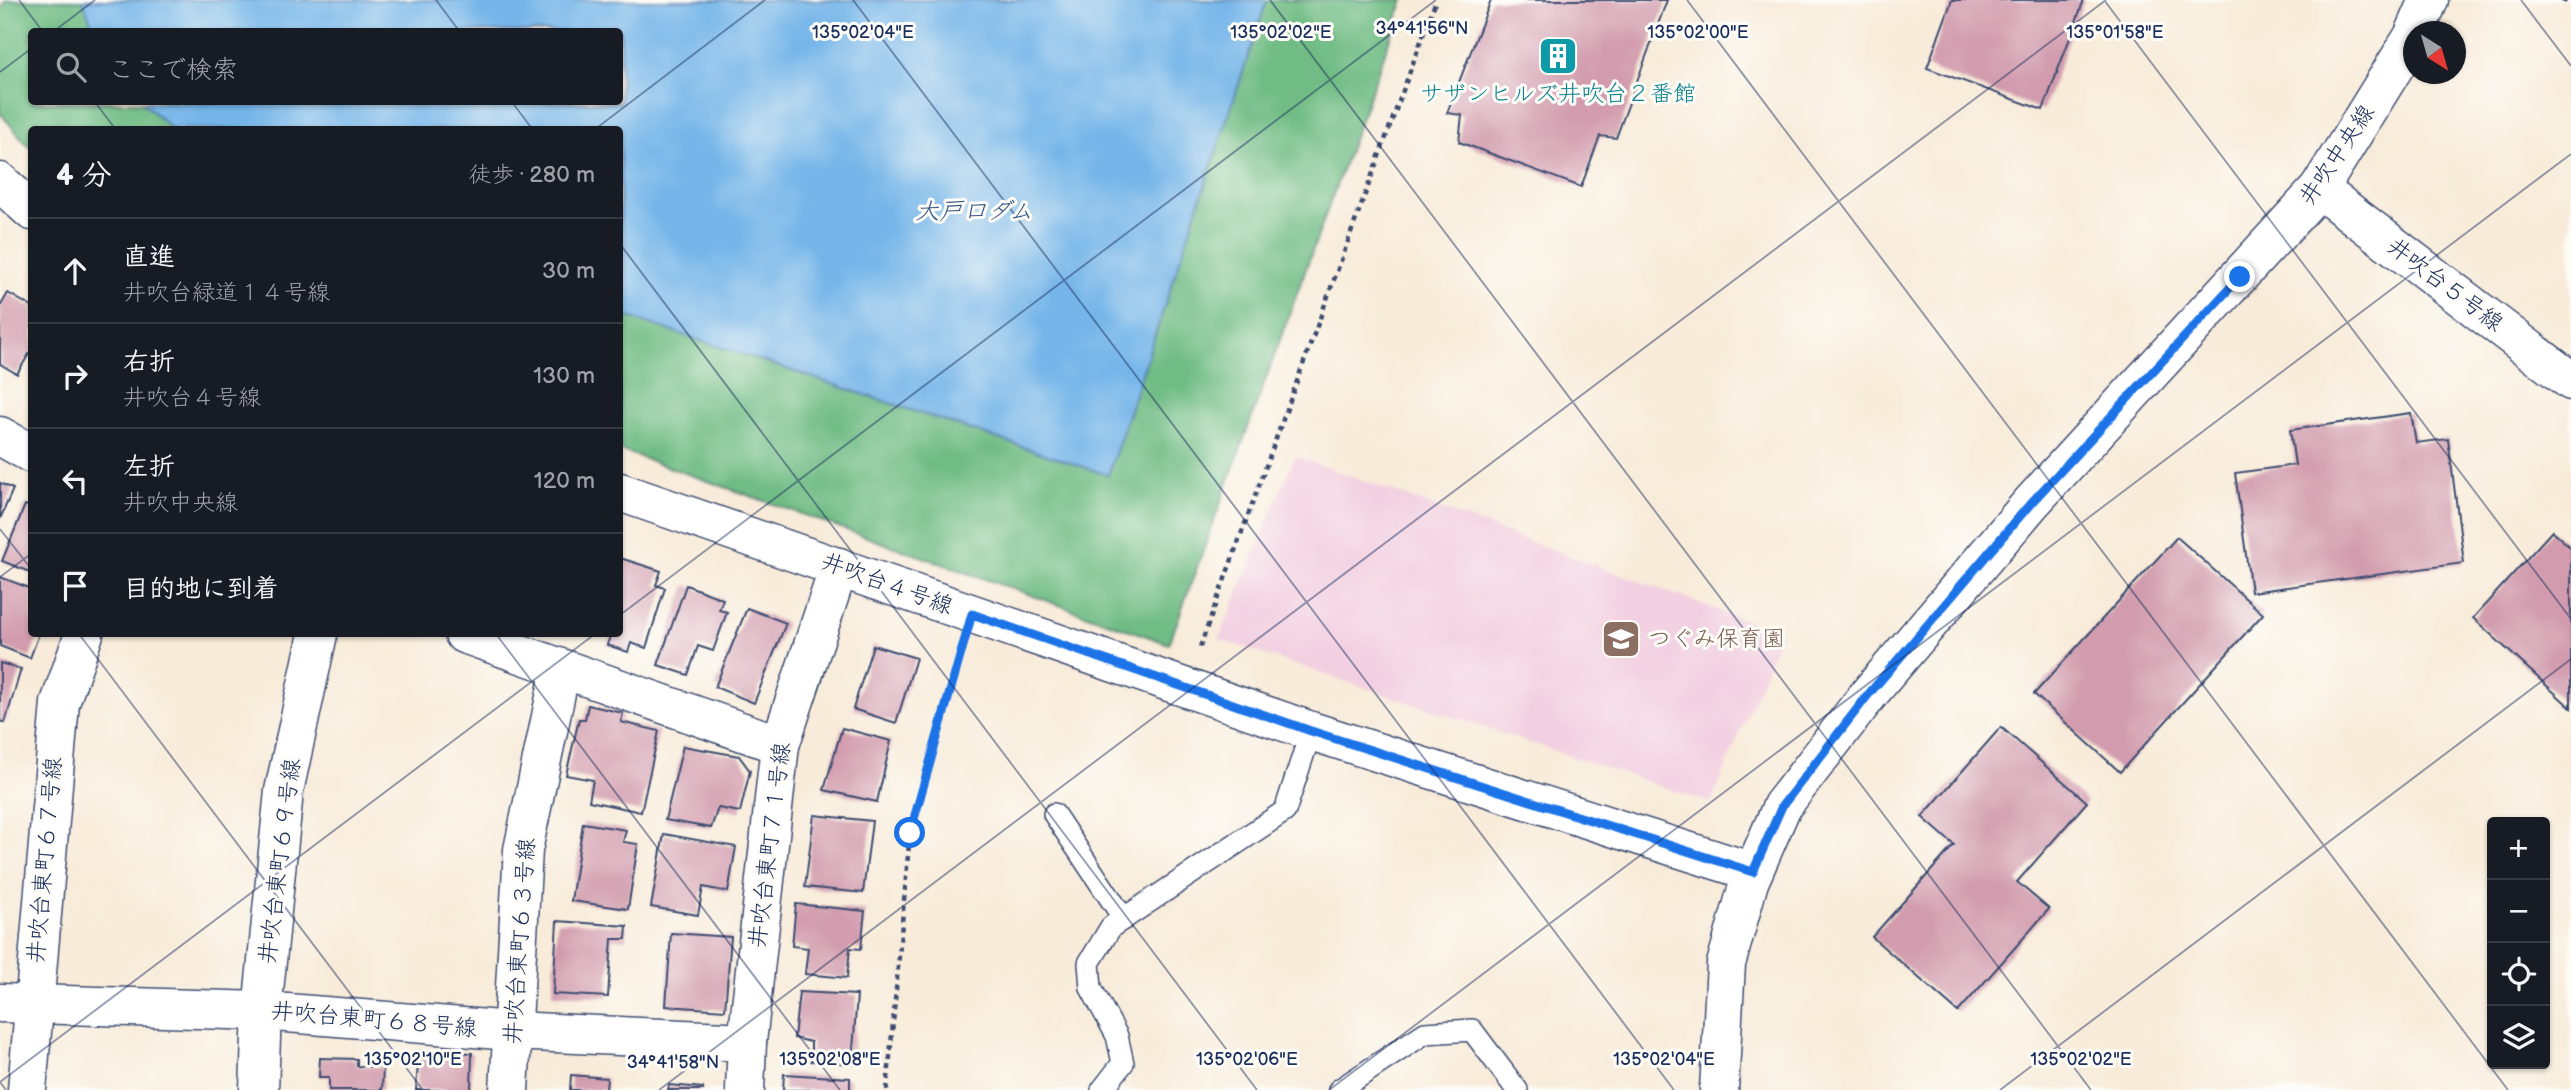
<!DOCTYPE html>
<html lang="ja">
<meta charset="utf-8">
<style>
body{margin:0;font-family:"Balsamiq Sans","Klee One",sans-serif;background:#242831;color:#f1f3f6}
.controls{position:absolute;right:21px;bottom:21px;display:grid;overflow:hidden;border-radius:7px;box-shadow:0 2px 5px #0004}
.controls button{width:63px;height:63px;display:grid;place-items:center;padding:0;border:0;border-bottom:2px solid #363941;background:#171b24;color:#f1f3f6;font:35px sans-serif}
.compass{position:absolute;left:2403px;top:21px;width:63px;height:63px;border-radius:50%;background:#171b24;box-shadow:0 2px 5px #0004;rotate:143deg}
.stop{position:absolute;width:21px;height:21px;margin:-16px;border:5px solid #1a73e8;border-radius:50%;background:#fff}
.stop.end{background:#1a73e8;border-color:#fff;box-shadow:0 2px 7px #0008}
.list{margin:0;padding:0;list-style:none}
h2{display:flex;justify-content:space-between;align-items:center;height:91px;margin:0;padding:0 28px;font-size:30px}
h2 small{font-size:23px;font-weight:400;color:#9ea1a6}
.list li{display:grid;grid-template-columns:46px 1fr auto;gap:21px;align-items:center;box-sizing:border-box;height:105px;padding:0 28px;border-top:2px solid #363941}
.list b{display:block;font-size:26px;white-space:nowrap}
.list p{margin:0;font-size:23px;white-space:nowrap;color:#9ea1a6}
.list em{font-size:23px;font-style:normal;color:#9ea1a6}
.icon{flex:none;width:38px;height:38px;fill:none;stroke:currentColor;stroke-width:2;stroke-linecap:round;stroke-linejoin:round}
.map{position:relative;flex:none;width:2571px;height:1090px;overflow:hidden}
.search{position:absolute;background:#171b24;box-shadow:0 2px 5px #0004;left:28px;top:28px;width:595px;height:77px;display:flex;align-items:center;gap:18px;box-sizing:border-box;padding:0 24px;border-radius:7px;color:#9ea1a6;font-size:26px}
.panel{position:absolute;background:#171b24;box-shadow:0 2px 5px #0004;left:28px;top:126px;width:595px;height:511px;border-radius:7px}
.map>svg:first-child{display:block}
.built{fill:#f2cfe1}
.forest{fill:#70bc84;stroke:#467671;stroke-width:2}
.water{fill:#75b5e9;stroke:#4872a4;stroke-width:2}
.building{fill:#d29cae}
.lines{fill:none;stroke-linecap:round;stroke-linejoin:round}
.service-casing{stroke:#3c4b70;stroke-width:24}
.minor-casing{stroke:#3c4b70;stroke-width:41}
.tertiary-casing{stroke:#3c4b70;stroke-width:41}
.path{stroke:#3c4b70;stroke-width:4.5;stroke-dasharray:5 5;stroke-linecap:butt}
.service{stroke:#fff;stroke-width:21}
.minor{stroke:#fff;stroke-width:38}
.tertiary{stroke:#fff;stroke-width:38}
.route{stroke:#1a73e8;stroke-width:9}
.ticks{fill:none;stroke:#1b2f5e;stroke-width:2;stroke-opacity:0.45}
.labels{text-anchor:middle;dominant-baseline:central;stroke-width:6;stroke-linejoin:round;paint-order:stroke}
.culture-label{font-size:23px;fill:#0d838f;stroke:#fdfcf7}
.street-label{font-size:23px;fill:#1b2f5e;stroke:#fdfcf7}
.education-label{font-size:23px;fill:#785e54;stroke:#fdfcf7;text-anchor:start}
.water-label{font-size:24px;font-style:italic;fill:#365788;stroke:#fdfcf7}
.ticks-label{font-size:18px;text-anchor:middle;fill:#1b2f5e;stroke:#fdfcf7;stroke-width:6;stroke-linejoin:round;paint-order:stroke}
</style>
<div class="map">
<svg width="2571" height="1090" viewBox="0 0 2571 1090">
<rect width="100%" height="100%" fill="#fdfcf7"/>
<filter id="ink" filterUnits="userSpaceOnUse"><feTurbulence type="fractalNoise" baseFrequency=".0143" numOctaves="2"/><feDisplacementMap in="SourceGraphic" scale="14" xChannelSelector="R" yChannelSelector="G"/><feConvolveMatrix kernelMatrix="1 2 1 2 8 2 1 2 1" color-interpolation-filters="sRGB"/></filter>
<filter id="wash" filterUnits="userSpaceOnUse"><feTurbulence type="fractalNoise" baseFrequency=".00686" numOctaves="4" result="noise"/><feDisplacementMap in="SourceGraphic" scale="28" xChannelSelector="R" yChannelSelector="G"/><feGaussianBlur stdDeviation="1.57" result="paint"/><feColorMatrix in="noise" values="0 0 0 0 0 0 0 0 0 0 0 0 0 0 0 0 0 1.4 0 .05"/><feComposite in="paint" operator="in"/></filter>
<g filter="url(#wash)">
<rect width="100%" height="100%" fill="#f8ebd9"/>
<path class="built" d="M1295,456L1781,633L1711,803L1219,639Z"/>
<g class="forest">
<path d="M6,0H83L94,31L32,32V102H142L172,129L32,130L31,149L0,113V12Z"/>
<path d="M1267,0H1404L1169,644L620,450V314L1108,475Z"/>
</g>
<path class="water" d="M83,0H1267L1108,475L620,314V130L172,129L142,102H620V32L94,31Z"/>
<g id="blocks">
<g class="building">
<path d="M1491,0H1667L1616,138L1600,136L1581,187L1459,142L1462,115L1447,113Z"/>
<path d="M1952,0H2084L2043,110L1927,68Z"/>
<path d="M8,293L32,307V349L17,374L0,364V307Z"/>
<path d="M2411,413L2416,443L2448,439L2464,563L2251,592L2235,473L2295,465L2290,430Z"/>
<path d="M0,483L13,489L0,519Z"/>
<path d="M25,505L32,507V573L2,561Z"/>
<path d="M2552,531L2571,548V708L2473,618Z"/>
<path d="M2177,537L2263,614L2120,772L2034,694Z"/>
<path d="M620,558L661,571L656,585L665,588L646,648L631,643L628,652L607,645L611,634H620Z"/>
<path d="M0,577L32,589V634H39L30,658L0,646Z"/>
<path d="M686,585L723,599L719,610L727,612L713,651L698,646L688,675L658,665Z"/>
<path d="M747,608L786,623L754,703L715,687Z"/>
<path d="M873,645L916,658L896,723L853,709Z"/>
<path d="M0,663L21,669L5,723L0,721Z"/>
<path d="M588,705L623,713L621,722L659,731L641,812L589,801L593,780L566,775L579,719H585Z"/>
<path d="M2001,727L2087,802L2017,882L2049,909L1958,1012L1872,937L1954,845L1922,817Z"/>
<path d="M842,728L891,741L877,802L824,790Z"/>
<path d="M683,746L739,756L750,771L740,812L718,808L711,828L665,820Z"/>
<path d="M814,815L872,821L863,893L805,887Z"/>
<path d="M583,823L626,830L623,842L638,844L628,909L571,901Z"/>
<path d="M664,834L736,847L728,892L703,887L698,915L651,907Z"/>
<path d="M796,904L865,911L861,949L850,948L847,978L805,974L808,948L792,946Z"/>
<path d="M557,921L627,926L626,939H612L608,997L553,994Z"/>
<path d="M671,933L731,937L725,1010L666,1006Z"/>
<path d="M799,992L857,995L852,1064L811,1061V1042L794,1038Z"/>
<path d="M419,1051L472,1053L471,1090H416Z"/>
<path d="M320,1058L357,1059V1066L383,1067L382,1090H329V1077H319Z"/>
<path d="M784,1074L850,1078V1090H783Z"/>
<path d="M571,1075L607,1078L606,1090H570Z"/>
<path d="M669,1085L703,1088V1090H668Z"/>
</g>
</g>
</g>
<g filter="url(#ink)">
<use href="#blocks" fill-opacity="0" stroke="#3c4b70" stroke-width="2"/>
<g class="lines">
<g class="service-casing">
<g id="service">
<path d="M1054,814L1124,919"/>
<path d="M1102,1090L1123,1063L1117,1036L1091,988L1089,963L1111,927L1285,811L1311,731"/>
<path d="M1339,1090L1425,1033L1472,1030L1517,1090"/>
</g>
</g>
<g class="minor-casing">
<g id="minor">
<path d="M0,436L32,454"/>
<path d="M464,634L780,745"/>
<path d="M0,1003L262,1011L512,1031L747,1042"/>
<path d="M27,1090L60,703L84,634"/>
<path d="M259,1090L262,1011L284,791L318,634"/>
<path d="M509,1090L523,850L561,669"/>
<path d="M745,1090L747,1042L780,745L839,567"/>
</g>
</g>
<g class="tertiary-casing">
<g id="tertiary">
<path d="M2415,32L2429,0"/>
<path d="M0,182L32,211"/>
<path d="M2319,189L2571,381"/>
<path d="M620,492L1311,731L1753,872"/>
<path d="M1719,1090L1726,964L1749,882L1782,806L1868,695L2031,503L2319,189L2414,35"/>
</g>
</g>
<g class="path">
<path d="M2562,0L2571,3"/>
<path d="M1200,647L1436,0"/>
<path d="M887,1090L910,833L960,654"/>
</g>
<use href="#service" class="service"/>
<use href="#minor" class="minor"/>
<use href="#tertiary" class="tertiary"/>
</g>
</g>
<g class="lines" filter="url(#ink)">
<path class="route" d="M910,833L972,614L1311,731L1753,872L1782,806L1868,695L2031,503L2240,277"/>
</g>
<path class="ticks" d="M19,0L43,32M436,0L460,32M853,0L1674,1090M1270,0L2091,1090M1687,0L2508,1090M2104,0L2571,619M2521,0L2571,66M53,32L95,0M0,72L32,48M95,102L116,130M512,102L533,130M594,130L765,0M620,244L1257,1090M0,529L32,570M0,577L32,553M620,615L1436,0M79,634L423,1090M496,634L840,1090M0,1082L6,1090M0,1082L595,634M659,1090L2106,0M1329,1090L2571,154M2000,1090L2571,659"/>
<defs>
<g id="building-square" transform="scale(2.0125)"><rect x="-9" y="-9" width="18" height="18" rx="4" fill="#0f9aa8" stroke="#fdfcf7"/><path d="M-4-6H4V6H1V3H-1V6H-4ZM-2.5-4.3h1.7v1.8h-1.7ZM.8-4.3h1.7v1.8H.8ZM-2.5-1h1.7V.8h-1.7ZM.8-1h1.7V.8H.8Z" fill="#fff"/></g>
<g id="school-square" transform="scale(2.0125)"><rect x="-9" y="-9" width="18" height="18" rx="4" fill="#8d6e63" stroke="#fdfcf7"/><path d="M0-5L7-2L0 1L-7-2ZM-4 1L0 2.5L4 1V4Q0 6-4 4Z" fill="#fff"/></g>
</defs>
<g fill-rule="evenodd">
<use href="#building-square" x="1558" y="56"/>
<use href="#school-square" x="1621" y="639"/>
</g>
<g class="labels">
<g class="culture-label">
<text x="1558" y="94">サザンヒルズ井吹台２番館</text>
</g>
<g class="street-label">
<text transform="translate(2337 155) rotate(-56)">井吹中央線</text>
<text transform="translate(2445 285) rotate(37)">井吹台５号線</text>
<text transform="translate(887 584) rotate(20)">井吹台４号線</text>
<text transform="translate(770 845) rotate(-83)">井吹台東町７１号線</text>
<text transform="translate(45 860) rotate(-85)">井吹台東町６７号線</text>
<text transform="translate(280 861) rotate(-83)">井吹台東町６９号線</text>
<text transform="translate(520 941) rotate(-86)">井吹台東町６３号線</text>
<text transform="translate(374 1020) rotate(5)">井吹台東町６８号線</text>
</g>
<g class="education-label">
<text x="1648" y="639">つぐみ保育園</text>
</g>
<g class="water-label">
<text x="974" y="211">大戸口ダム</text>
</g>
</g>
<g class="ticks-label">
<text x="1422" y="34">34°41'56"N</text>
<text x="863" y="38">135°02'04"E</text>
<text x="1281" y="38">135°02'02"E</text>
<text x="1698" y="38">135°02'00"E</text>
<text x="2115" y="38">135°01'58"E</text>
<text x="413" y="1065">135°02'10"E</text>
<text x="830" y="1065">135°02'08"E</text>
<text x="1247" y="1065">135°02'06"E</text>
<text x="1664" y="1065">135°02'04"E</text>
<text x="2081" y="1065">135°02'02"E</text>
<text x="673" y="1068">34°41'58"N</text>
</g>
</svg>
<div class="controls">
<button>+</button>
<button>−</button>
<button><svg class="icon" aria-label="locate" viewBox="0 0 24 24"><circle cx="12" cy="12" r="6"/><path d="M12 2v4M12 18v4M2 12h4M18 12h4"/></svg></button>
<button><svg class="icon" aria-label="layers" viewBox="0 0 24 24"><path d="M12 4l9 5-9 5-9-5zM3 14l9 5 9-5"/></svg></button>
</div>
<svg class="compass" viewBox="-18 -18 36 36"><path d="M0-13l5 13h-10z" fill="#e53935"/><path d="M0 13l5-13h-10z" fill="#9ea1a6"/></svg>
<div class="stop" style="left:910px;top:833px"></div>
<div class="stop end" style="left:2240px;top:277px"></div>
<div class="search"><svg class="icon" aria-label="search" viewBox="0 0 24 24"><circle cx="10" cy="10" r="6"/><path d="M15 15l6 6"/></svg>ここで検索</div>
<section class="panel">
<h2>4 分<small>徒歩 · 280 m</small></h2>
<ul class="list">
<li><svg class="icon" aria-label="ahead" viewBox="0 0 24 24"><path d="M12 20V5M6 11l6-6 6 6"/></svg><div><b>直進</b><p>井吹台緑道１４号線</p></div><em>30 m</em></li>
<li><svg class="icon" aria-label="right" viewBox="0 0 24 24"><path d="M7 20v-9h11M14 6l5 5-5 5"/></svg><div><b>右折</b><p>井吹台４号線</p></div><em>130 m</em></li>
<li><svg class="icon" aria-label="left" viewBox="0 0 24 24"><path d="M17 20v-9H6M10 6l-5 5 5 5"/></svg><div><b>左折</b><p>井吹中央線</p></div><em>120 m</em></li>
<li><svg class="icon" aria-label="arrive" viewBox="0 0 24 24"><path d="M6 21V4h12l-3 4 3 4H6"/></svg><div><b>目的地に到着</b></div></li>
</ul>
</section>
</div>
